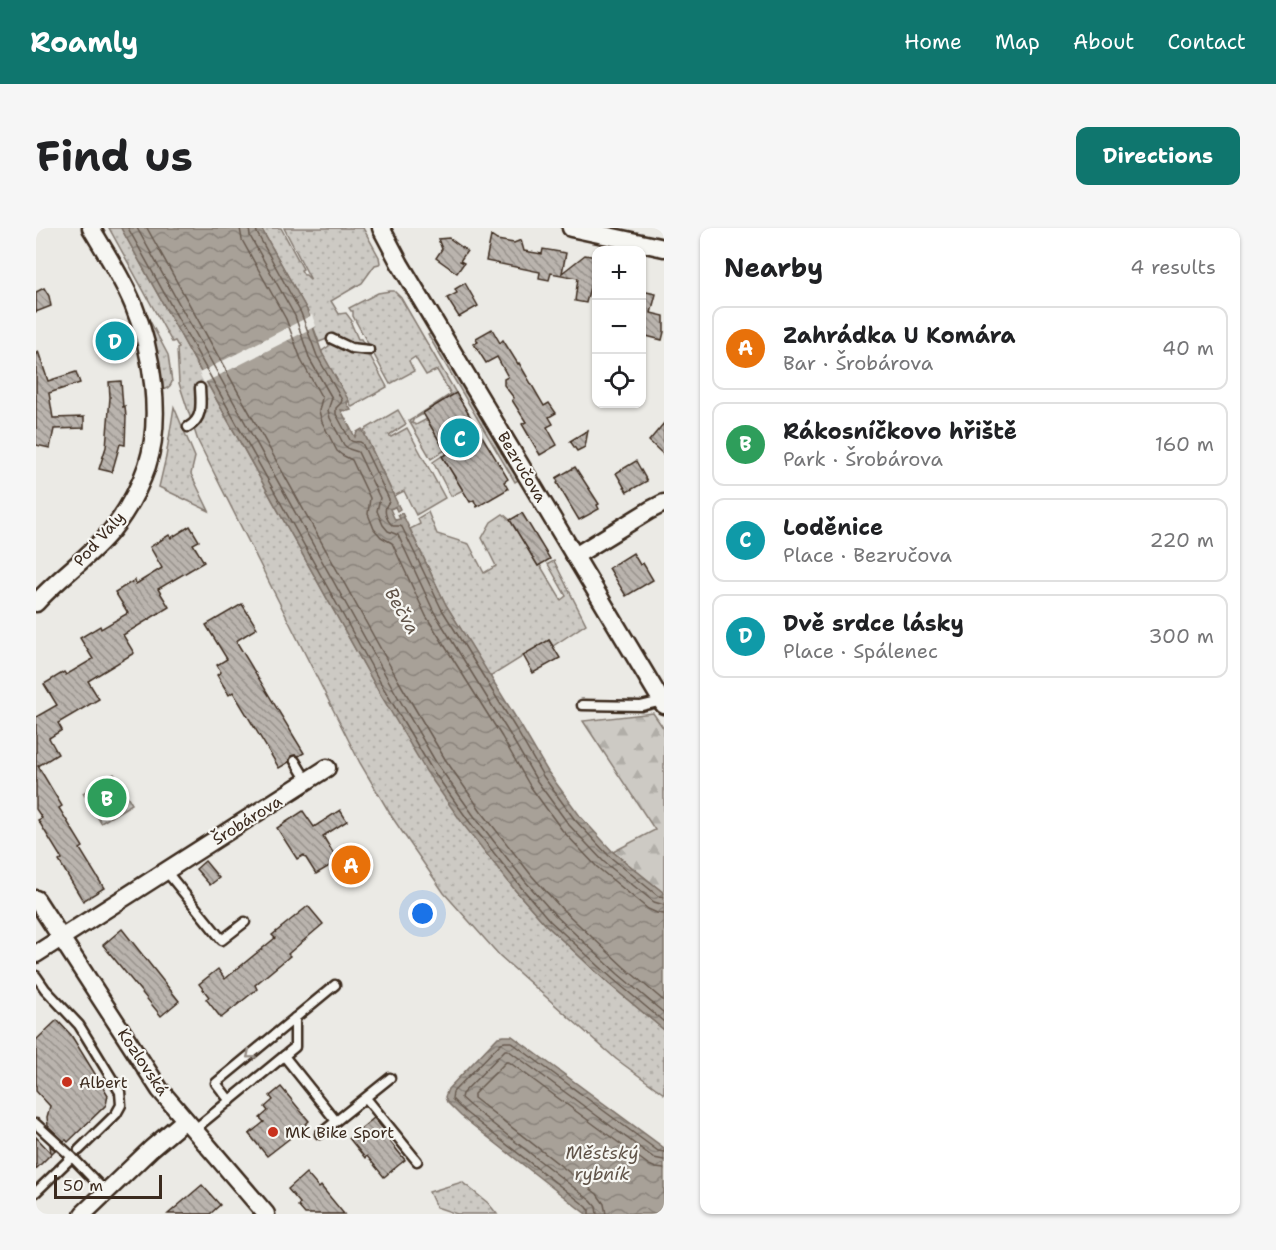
<!DOCTYPE html>
<meta charset="utf-8">
<style>
body{margin:0;font-family:"Shantell Sans",sans-serif;background:#f6f6f6;color:#202124}
.controls{position:absolute;right:18px;top:18px;display:grid;overflow:hidden;border-radius:12px;box-shadow:0 2px 4px #0004}
.controls button{width:54px;height:54px;display:grid;place-items:center;padding:0;border:0;border-bottom:2px solid #e0e0e0;background:#fff;color:#202124;font:30px sans-serif}
.scale{position:absolute;left:18px;bottom:15px;width:108px;box-sizing:border-box;padding-left:6px;border:3px solid #3b2a1e;border-top:0;font-size:16px;line-height:21px;white-space:nowrap;color:#3b2a1e;-webkit-text-stroke:4px #f6f6f2;paint-order:stroke}
.you{position:absolute;left:387px;top:686px;width:21px;height:21px;margin:-15px;border:4px solid #fff;border-radius:50%;background:#1a73e8;box-shadow:0 0 0 9px #1a73e833}
.badge{display:grid;place-items:center;width:39px;height:39px;border-radius:50%;background:#0f766e;color:#fff;font-size:20px;font-weight:700}
.pin{position:absolute;translate:-50% -50%;border:3px solid #fff;box-shadow:0 2px 6px #0006}
.list{margin:0;padding:0;list-style:none}
h2{display:flex;justify-content:space-between;align-items:center;height:78px;margin:0;padding:0 24px;font-size:26px}
h2 small{font-size:20px;font-weight:400;color:#757577}
.list li{display:grid;grid-template-columns:39px 1fr auto;gap:18px;align-items:center;box-sizing:border-box;height:84px;margin:0 12px 12px;padding:0 12px;border:2px solid #e0e0e0;border-radius:12px}
.list b{display:block;font-size:22px;white-space:nowrap}
.list p{margin:0;font-size:20px;white-space:nowrap;color:#757577}
.list em{font-size:20px;font-style:normal;color:#757577}
.icon{flex:none;width:33px;height:33px;fill:none;stroke:currentColor;stroke-width:2;stroke-linecap:round;stroke-linejoin:round}
.map{position:relative;flex:none;width:628px;height:986px;overflow:hidden;border-radius:12px}
header{display:flex;align-items:center;gap:36px;box-sizing:border-box;height:84px;padding:0 30px;background:#0f766e;color:#fff}
header strong{font-size:28px}
nav{display:flex;gap:33px;margin-inline-start:auto;font-size:21px}
.intro{display:flex;align-items:center;justify-content:space-between;box-sizing:border-box;height:144px;padding:0 36px}
h1{margin:0;font-size:42px}
.button{padding:15px 27px;border-radius:12px;background:#0f766e;color:#fff;font-size:21px;font-weight:700}
main{display:flex;gap:36px;padding:0 36px}
aside{flex:1;background:#fff;border-radius:12px;box-shadow:0 2px 4px #0004}
.map>svg:first-child{display:block}
.green{fill:url(#green-dots);stroke:#847a71;stroke-width:1.5}
.forest{fill:url(#forest-firs);stroke:#847a71;stroke-width:1.5}
.water{fill:url(#water-waves);stroke:#7c7167;stroke-width:1.5}
.pier{fill:#ebeae5}
.lines{fill:none;stroke-linecap:round;stroke-linejoin:round}
.shore{stroke:#675a4f;stroke-width:1.5}
.building{fill:url(#building-back-hatch);stroke:#3b2a1e;stroke-width:1.5}
.service-casing{stroke:#3b2a1e;stroke-width:13}
.minor-casing{stroke:#3b2a1e;stroke-width:21}
.service{stroke:#f6f6f2;stroke-width:8}
.minor{stroke:#f6f6f2;stroke-width:16}
.oneway{stroke:#989088}
.poi-dot{fill:#c8321e;stroke:#f6f6f2;stroke-width:2}
.labels{text-anchor:middle;dominant-baseline:central;stroke-width:4.5;stroke-linejoin:round;paint-order:stroke}
.street-label{font-size:16px;fill:#3b2a1e;stroke:#f6f6f2}
.poi-label{font-size:16px;fill:#3b2a1e;stroke:#f6f6f2;text-anchor:start}
.water-label{font-size:18px;font-style:italic;fill:#615449;stroke:#f6f6f2}
</style>
<header>
<strong>Roamly</strong>
<nav><a>Home</a><a>Map</a><a>About</a><a>Contact</a></nav>
</header>
<div class="intro"><h1>Find us</h1><a class="button">Directions</a></div>
<main>
<div class="map">
<svg width="628" height="986" viewBox="0 0 628 986">
<defs>
<pattern id="green-dots" width="8" height="8" patternUnits="userSpaceOnUse" patternTransform="scale(1.5)"><rect width="8" height="8" fill="#cdcac4"/><path d="M2 2h.1M6 6h.1" fill="none" stroke="#b1aea8" stroke-width="1.8" stroke-linecap="round"/></pattern>
<pattern id="forest-firs" width="22" height="20" patternUnits="userSpaceOnUse" patternTransform="scale(1.5)"><rect width="22" height="20" fill="#cdcac4"/><path d="M5 1l3.5 6h-7zM16 11l3.5 6h-7z" fill="#b1aea8"/></pattern>
<pattern id="water-waves" width="16" height="10" patternUnits="userSpaceOnUse" patternTransform="scale(1.5)"><rect width="16" height="10" fill="#a8a198"/><path d="M0 5q4-4 8 0t8 0" fill="none" stroke="#8a837b"/></pattern>
<pattern id="building-back-hatch" width="6" height="6" patternUnits="userSpaceOnUse" patternTransform="scale(1.5)"><rect width="6" height="6" fill="#bab4ae"/><path d="M-1 5l2 2M0 0l6 6M5-1l2 2" fill="none" stroke="#98938d"/></pattern>
</defs>
<rect width="100%" height="100%" fill="#ebeae5"/>
<filter id="ink" filterUnits="userSpaceOnUse"><feTurbulence type="fractalNoise" baseFrequency=".0167" numOctaves="2"/><feDisplacementMap in="SourceGraphic" scale="12" xChannelSelector="R" yChannelSelector="G"/><feConvolveMatrix kernelMatrix="1 2 1 2 8 2 1 2 1" color-interpolation-filters="sRGB"/></filter>
<g filter="url(#ink)">
<g class="green">
<path d="M73,0H85L343,464L479,662L510,697L573,756L628,802V866L580,831L464,728L408,665L356,589L324,535L162,213L143,155L141,121L143,120L139,113L136,114Z"/>
<path d="M225,0H245L267,41L265,42L268,47H270L275,52L248,0H327L343,29L344,35L343,36L339,37L326,55L295,73L303,86L310,85L316,93L315,95L322,111H325L351,159L316,179L286,125V123L293,118L291,111L283,114L271,82Z"/>
<path d="M354,63H358L365,70L420,165L387,185V186L380,190L381,188L415,166L401,142L390,147L379,129L373,133L378,143L354,156L317,88V83H315L313,80L342,65Z"/>
<path d="M105,76L132,127L136,154C134,160 130,161 125,162L121,126Z"/>
<path d="M397,104L484,251L479,254L392,107Z"/>
<path d="M138,179L159,229L155,246L173,283L123,259L130,229Z"/>
<path d="M362,182L370,196L353,207L355,209L371,200L409,270L380,287L368,263L358,268L329,207L330,206L328,202Z"/>
<path d="M378,190L376,195L380,197L391,191L409,222L395,231L373,193Z"/>
<path d="M406,228L427,262L415,268L397,234Z"/>
<path d="M392,284L401,306L433,316L448,345L460,338L446,310L455,294L467,286L474,292L502,338L504,337L525,372L530,368L512,336L518,333L550,396L517,418L513,412L454,449L410,377L374,301L384,296L382,290Z"/>
<path d="M78,546L96,576L65,595L47,565Z"/>
<path d="M426,954L452,975L461,986H421L400,979L393,964Z"/>
</g>
<path class="forest" d="M617,485L628,501V665L577,624L619,602L547,493Z"/>
<g class="water">
<path d="M85,0H225L271,82L286,125L313,173L311,175L315,182L312,183L305,182L319,209L321,204L326,201L364,281L361,283L359,279L354,281L359,292L364,291L362,287L366,285L410,377L485,498L512,544L544,588L577,624L628,665V802L573,756L510,697L479,662L427,596L390,543L343,464Z"/>
<path d="M468,808H476L628,920V986H550L425,888L411,874L409,869L412,861L462,809Z"/>
</g>
<path class="pier" d="M276,87L280,98L168,155L163,145Z"/>
<g class="lines">
<g class="shore">
<path d="M92,0L348,461L395,540L432,592L484,658L514,693L577,751L628,794"/>
<path d="M101,0L355,457L401,536L438,588L489,653L519,687L582,746L628,785"/>
<path d="M111,0L362,452L409,531L445,583L496,648L526,681L588,739L628,773"/>
<path d="M204,0L206,12L250,91L266,134L286,170L283,183L286,194L301,223L306,227L316,232L334,270L332,286L338,301L345,309L356,315L390,388L466,509L494,558L526,602L561,639L612,681L621,685L628,686"/>
<path d="M213,0L214,8L259,88L274,132L296,170L292,182L294,190L308,217L313,221L322,224L344,270L341,283L347,297L352,303L362,307L398,384L473,505L501,553L533,597L568,634L618,674L628,677"/>
<path d="M220,0L221,5L265,85L281,128L306,172L305,175L300,180V186L314,212C318,216 322,212 326,215L353,271V274C346,281 350,292 357,298H364L366,299L405,380L480,501L507,548L539,592L573,628L622,668L628,669"/>
<path d="M553,986V982L551,979L429,884L416,871L417,864L465,815L469,814H475L622,923L628,924"/>
<path d="M561,986L560,979L555,973L434,878L425,870L426,866L469,822H472L618,930L628,932"/>
<path d="M570,986L568,976L561,966L438,870V866L470,834H473L613,937L620,940L628,941"/>
</g>
</g>
<g class="building">
<path d="M455,8L461,12L478,15L485,12L488,23L506,26L507,21L530,25L526,45L549,27L561,29V54H557L556,59H554L550,75L539,73L542,50L515,45L513,52L503,50L504,44L450,33Z"/>
<path d="M413,10L431,23L424,33L428,35L421,45L400,30L406,21L402,11Z"/>
<path d="M429,55L442,78L423,89L411,70L421,65L419,61Z"/>
<path d="M8,60L13,68L15,78L0,84V64Z"/>
<path d="M606,63L620,66L615,85L628,88V104L626,112L606,107Z"/>
<path d="M456,101L464,115L467,112L482,136L483,135L508,178L513,175L520,185L513,189L517,196L511,199L521,217L504,227L486,196L490,194L476,172L478,170L468,157V151L472,149L461,129L450,135L438,116L442,114L440,110Z"/>
<path d="M2,123L12,153L40,144L44,155L13,165L17,190L48,189V200L18,201L14,220L0,217V124Z"/>
<path d="M85,153L87,179L89,178L90,189L89,217L84,216L76,244L63,241L70,219L74,169L73,154Z"/>
<path d="M420,165L472,251L468,254L472,261L441,279L438,272L434,274L406,228L411,226L387,185Z"/>
<path d="M628,195V227L613,213Z"/>
<path d="M552,202L549,219L541,223L534,213Z"/>
<path d="M600,233L611,253L591,264L580,245Z"/>
<path d="M539,239L563,276L561,277L563,281L543,292L521,255L522,254L520,250Z"/>
<path d="M486,285L514,331L502,338L474,292Z"/>
<path d="M154,298L163,313L157,316L168,334L122,361L133,379L87,407L98,425L52,453L63,471L22,495L26,502L13,510L22,526L2,538L26,578L23,580L47,619L44,621L68,660L47,673L23,633L26,631L2,592L6,590L0,581V489L21,477L8,456L28,444L30,447L57,431L44,410L64,398L65,401L92,385L79,364L99,352L100,356L126,340L114,319L133,307L135,310Z"/>
<path d="M597,325L604,337L607,335L617,352L590,368L573,340Z"/>
<path d="M206,376L221,400L200,413L268,525L263,528L259,527L255,528L253,534L243,540L197,464L193,467L181,447L185,444L181,437L191,431L170,397Z"/>
<path d="M513,412L524,430L497,445L487,427Z"/>
<path d="M304,582L311,593L287,608L302,633L280,646L268,627L261,631L241,600L267,583L278,599Z"/>
<path d="M169,633L183,650L174,657L160,641Z"/>
<path d="M272,678L287,696L252,726L254,728L219,757L221,761L185,790L170,771L173,769L163,756L182,741L189,751L239,710L236,707Z"/>
<path d="M86,701L143,773L125,788L67,717Z"/>
<path d="M21,792L35,807L72,867L70,877L32,914L30,912L28,913L12,898L11,889L14,878L0,863V812Z"/>
<path d="M245,859L273,893L270,896L271,897L231,928L213,906L228,894L224,890L232,883L229,879L237,872L234,868Z"/>
<path d="M338,890L354,909L352,911L369,932L348,949L331,928L329,930L313,910Z"/>
<path d="M0,909L15,925L14,918L19,922L0,941Z"/>
<path d="M270,945L283,960L285,958L308,986H269L262,978L264,975L252,961Z"/>
<path d="M166,957L184,977L174,986H132Z"/>
</g>
<g class="lines">
<g class="service-casing">
<g id="service">
<path d="M296,111L315,120L333,122"/>
<path d="M152,199C167,191 165,176 164,160"/>
<path d="M546,477L605,478L626,473"/>
<path d="M259,533L271,553"/>
<path d="M130,643L186,712L209,694"/>
<path d="M0,748L9,761L43,797L84,864L85,877L80,886L43,922"/>
<path d="M248,828L300,893"/>
<path d="M330,870L381,933"/>
<path d="M194,873L180,855L299,757"/>
<path d="M0,896L36,929L70,964"/>
<path d="M159,901L259,819V790"/>
<path d="M284,906L354,850"/>
<path d="M0,964L36,929"/>
</g>
</g>
<g class="minor-casing">
<g id="minor">
<path d="M345,0L364,36L628,477"/>
<path d="M535,0L628,20"/>
<path d="M539,328L614,282L628,275"/>
<path d="M0,375C23,349 54,329 76,302C91,283 103,261 111,238C127,190 116,122 97,76C86,50 70,25 55,0"/>
<path d="M0,671L124,862L230,986"/>
<path d="M0,726L291,540"/>
<path d="M47,986L116,920L149,892"/>
</g>
</g>
<use href="#service" class="service"/>
<use href="#minor" class="minor"/>
</g>
<defs><path id="oneway-chevron" d="M-2-3.5L2.5 0L-2 3.5" fill="none" stroke-width="1.6" stroke-linecap="round" stroke-linejoin="round" transform="scale(1.5)"/></defs>
<use class="oneway" href="#oneway-chevron" transform="translate(214 827) rotate(140)"/>
</g>
<g class="poi-dot">
<circle cx="31" cy="854" r="6"/>
<circle cx="237" cy="904" r="6"/>
</g>
<g class="labels">
<g class="street-label">
<text transform="translate(486 239) rotate(59)">Bezručova</text>
<text transform="translate(63 311) rotate(-48)">Pod Valy</text>
<text transform="translate(211 592) rotate(-32)">Šrobárova</text>
<text transform="translate(107 834) rotate(56)">Kozlovská</text>
</g>
<g class="poi-label">
<text x="43" y="854">Albert</text>
<text x="249" y="904">MK Bike Sport</text>
</g>
<g class="water-label">
<text transform="translate(366 383) rotate(60)">Bečva</text>
<text x="566" y="925">Městský<tspan x="566" dy="21">rybník</tspan></text>
</g>
</g>
</svg>
<div class="controls">
<button>+</button>
<button>−</button>
<button><svg class="icon" aria-label="locate" viewBox="0 0 24 24"><circle cx="12" cy="12" r="6"/><path d="M12 2v4M12 18v4M2 12h4M18 12h4"/></svg></button>
</div>
<div class="scale">50 m</div>
<div class="you"></div>
<div class="pin badge" style="left:315px;top:637px;background:#e8710a">A</div>
<div class="pin badge" style="left:71px;top:570px;background:#2e9e5b">B</div>
<div class="pin badge" style="left:424px;top:210px;background:#0f9aa8">C</div>
<div class="pin badge" style="left:79px;top:113px;background:#0f9aa8">D</div>
</div>
<aside>
<h2>Nearby<small>4 results</small></h2>
<ul class="list">
<li><span class="badge" style="background:#e8710a">A</span><div><b>Zahrádka U Komára</b><p>Bar · Šrobárova</p></div><em>40 m</em></li>
<li><span class="badge" style="background:#2e9e5b">B</span><div><b>Rákosníčkovo hřiště</b><p>Park · Šrobárova</p></div><em>160 m</em></li>
<li><span class="badge" style="background:#0f9aa8">C</span><div><b>Loděnice</b><p>Place · Bezručova</p></div><em>220 m</em></li>
<li><span class="badge" style="background:#0f9aa8">D</span><div><b>Dvě srdce lásky</b><p>Place · Spálenec</p></div><em>300 m</em></li>
</ul>
</aside>
</main>
